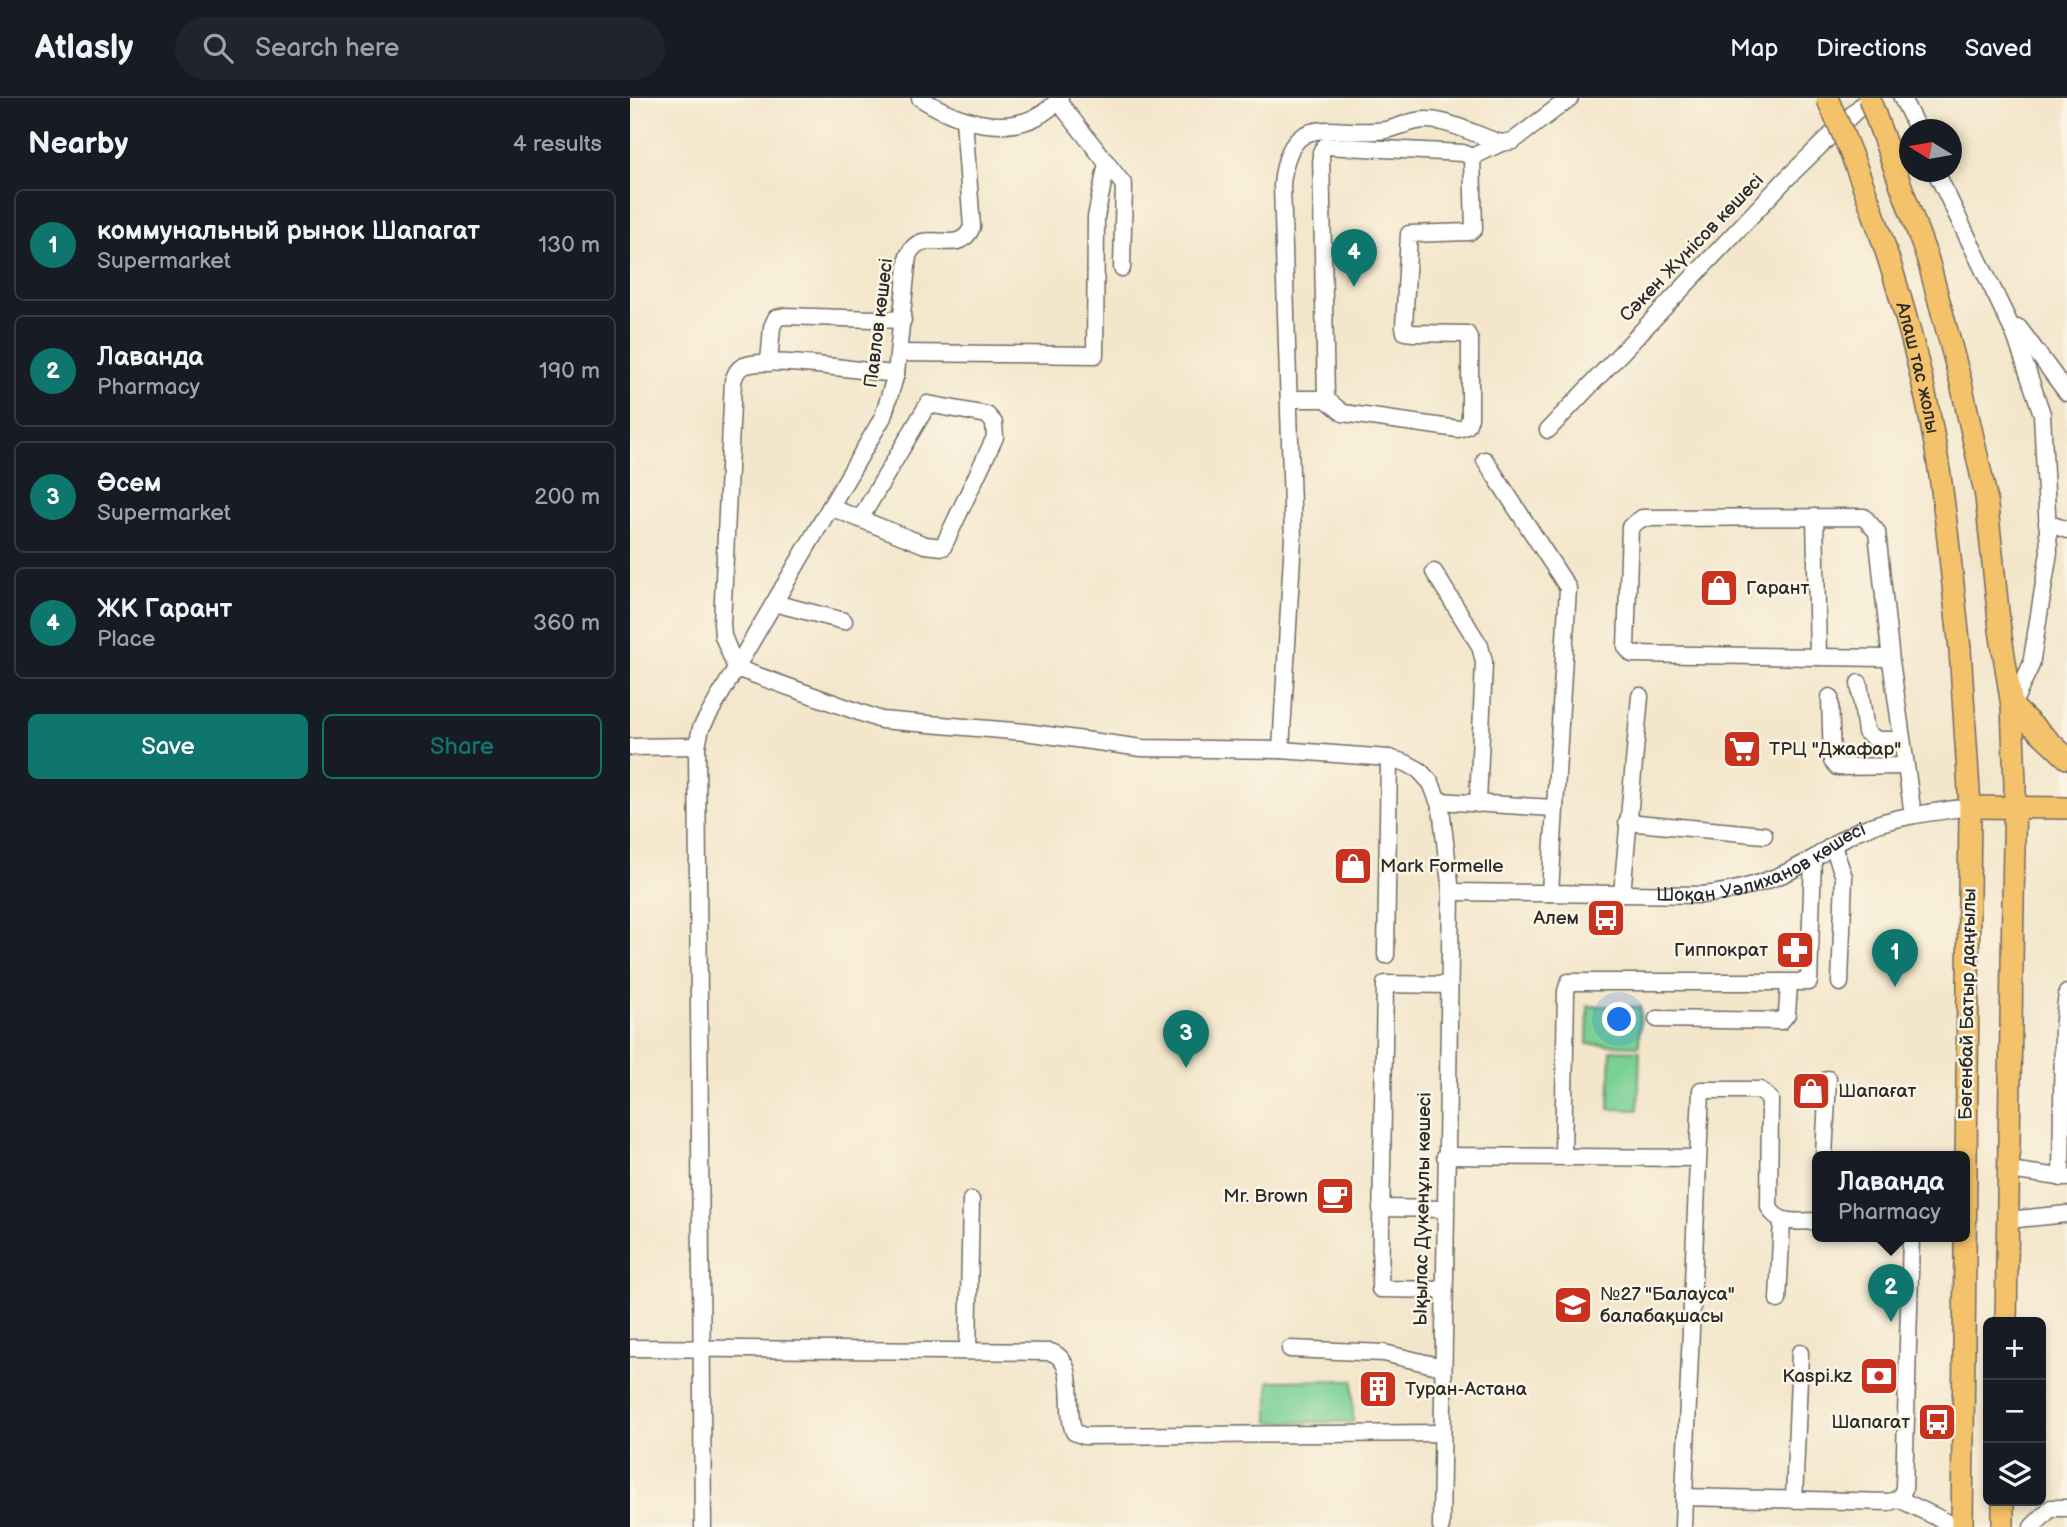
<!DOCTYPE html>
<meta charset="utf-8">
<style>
body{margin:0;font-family:"Balsamiq Sans",sans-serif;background:#20242c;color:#f1f3f6}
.controls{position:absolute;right:21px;bottom:21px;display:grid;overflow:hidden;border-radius:10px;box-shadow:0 4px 10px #0003}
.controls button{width:63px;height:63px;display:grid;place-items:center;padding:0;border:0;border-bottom:2px solid #363941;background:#171b24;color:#f1f3f6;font:35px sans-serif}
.compass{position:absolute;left:1269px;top:21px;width:63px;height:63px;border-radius:50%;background:#171b24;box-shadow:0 4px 10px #0003;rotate:281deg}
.you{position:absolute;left:990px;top:922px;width:24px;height:24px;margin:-18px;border:5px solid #fff;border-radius:50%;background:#1a73e8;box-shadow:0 0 0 10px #1a73e833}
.badge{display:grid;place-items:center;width:46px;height:46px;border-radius:50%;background:#0f766e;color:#fff;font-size:23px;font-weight:700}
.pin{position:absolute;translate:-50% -58px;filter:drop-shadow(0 2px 4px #0008)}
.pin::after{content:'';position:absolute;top:37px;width:24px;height:21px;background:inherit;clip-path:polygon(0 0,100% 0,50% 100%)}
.popup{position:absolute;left:1182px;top:1053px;width:158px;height:91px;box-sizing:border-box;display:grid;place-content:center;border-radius:10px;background:#171b24;filter:drop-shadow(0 2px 5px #0005);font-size:23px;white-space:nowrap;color:#9ea1a6}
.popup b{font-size:26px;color:#f1f3f6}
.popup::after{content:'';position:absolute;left:50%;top:100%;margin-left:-14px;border:14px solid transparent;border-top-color:#171b24}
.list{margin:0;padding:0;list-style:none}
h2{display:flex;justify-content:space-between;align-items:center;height:91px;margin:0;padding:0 28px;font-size:30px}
h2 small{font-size:23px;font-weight:400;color:#9ea1a6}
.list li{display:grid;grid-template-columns:46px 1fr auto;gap:21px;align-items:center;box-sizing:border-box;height:112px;margin:0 14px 14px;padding:0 14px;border:2px solid #363941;border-radius:10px}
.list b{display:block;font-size:26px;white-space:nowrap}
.list p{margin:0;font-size:23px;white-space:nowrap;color:#9ea1a6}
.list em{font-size:23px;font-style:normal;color:#9ea1a6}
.actions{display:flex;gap:14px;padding:21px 28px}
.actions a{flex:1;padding:16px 0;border:2px solid #0f766e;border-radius:10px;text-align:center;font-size:24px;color:#0f766e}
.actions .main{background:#0f766e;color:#fff}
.icon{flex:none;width:38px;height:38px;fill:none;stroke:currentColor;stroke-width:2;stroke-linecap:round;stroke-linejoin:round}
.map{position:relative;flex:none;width:1437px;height:1429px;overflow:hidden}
header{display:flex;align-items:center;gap:42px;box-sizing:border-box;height:98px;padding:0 35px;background:#171b24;border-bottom:2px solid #363941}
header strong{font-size:33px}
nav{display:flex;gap:38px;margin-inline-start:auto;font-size:24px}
.search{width:490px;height:63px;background:#20242c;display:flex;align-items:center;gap:18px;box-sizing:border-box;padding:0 24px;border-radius:38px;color:#9ea1a6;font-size:26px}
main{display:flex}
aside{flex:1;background:#171b24}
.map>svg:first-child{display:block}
.green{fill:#7ad095;stroke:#527e60;stroke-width:2}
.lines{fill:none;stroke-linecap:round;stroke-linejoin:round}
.minor-casing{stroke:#716c63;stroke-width:19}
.major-casing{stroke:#716c63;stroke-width:24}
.minor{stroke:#fff;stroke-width:16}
.major{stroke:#f4c26a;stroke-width:21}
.major-bridge-casing{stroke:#716c63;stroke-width:24;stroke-linecap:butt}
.major-bridge{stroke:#f4c26a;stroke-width:21}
.labels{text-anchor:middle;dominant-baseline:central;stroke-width:5;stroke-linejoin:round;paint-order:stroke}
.street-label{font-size:19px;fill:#2b2b2b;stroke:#fcf5e5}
.poi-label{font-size:19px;fill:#2b2b2b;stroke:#fcf5e5;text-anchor:start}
</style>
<header>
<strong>Atlasly</strong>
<div class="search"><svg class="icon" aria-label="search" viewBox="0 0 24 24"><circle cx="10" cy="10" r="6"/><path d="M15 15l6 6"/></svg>Search here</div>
<nav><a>Map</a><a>Directions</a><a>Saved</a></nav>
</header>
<main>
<aside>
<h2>Nearby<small>4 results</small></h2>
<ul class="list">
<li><span class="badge">1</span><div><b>коммунальный рынок Шапагат</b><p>Supermarket</p></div><em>130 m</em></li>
<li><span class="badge">2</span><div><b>Лаванда</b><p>Pharmacy</p></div><em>190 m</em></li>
<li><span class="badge">3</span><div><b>Әсем</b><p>Supermarket</p></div><em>200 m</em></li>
<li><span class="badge">4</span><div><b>ЖК Гарант</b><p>Place</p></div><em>360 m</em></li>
</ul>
<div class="actions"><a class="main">Save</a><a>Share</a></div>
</aside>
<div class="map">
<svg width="1437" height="1429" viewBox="0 0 1437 1429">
<rect width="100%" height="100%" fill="#fcf5e5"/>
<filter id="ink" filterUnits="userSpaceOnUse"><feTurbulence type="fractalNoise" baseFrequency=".0143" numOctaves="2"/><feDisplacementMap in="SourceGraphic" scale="14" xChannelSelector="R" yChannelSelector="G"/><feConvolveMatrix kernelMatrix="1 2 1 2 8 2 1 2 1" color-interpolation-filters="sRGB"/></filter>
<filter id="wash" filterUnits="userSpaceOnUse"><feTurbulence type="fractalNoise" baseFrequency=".00686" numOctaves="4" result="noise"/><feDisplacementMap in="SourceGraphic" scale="28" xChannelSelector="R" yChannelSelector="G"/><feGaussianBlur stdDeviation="1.57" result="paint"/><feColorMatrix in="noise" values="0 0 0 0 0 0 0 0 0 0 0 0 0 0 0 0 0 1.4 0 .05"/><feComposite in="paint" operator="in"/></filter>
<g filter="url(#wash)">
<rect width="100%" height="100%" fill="#f3e6cb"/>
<g class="green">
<path d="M958,908L1010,909L1009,948L957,946Z"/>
<path d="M981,952L1010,953L1008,1012L979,1011Z"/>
<path d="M723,1282V1324H639V1283Z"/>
</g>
</g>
<g filter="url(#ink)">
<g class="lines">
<g class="minor-casing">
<g id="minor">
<path d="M290,0C333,27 392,44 430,0"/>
<path d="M1272,0L1288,32"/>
<path d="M428,3L494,87L492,170"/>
<path d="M842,59L844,131L839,134L779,136L774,229L775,234L784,235L837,236L840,243V320L837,328L828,331L713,315L696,301L691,54L695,48L833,55L842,59L871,45"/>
<path d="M1306,74L1385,237L1412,316L1419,454L1401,567L1382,608"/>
<path d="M1389,230L1437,295"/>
<path d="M269,255L465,257L466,119L477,65"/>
<path d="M139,265L142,229L146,220L155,218L273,222"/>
<path d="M660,301H696"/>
<path d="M918,332L1156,81L1239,0"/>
<path d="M855,362L938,490L920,795"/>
<path d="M200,409L295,447L313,449L365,339L364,325L357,317L298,306L230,421"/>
<path d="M1185,419L1188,559"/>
<path d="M1417,425L1437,432"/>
<path d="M804,474L850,548L854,564L848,706"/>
<path d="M144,505L214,523"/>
<path d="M1261,563L1247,434L1234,419L1012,420L1000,429L996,549L1002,556L1255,560L1261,563L1283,717"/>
<path d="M106,570L253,319L266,276L278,158C292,125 328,162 342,129L334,22"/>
<path d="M106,570L93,538L92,525L103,283C106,275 108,269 117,267C148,259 230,273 266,276"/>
<path d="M1229,585L1236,634L1247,642H1271"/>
<path d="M1200,599L1202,663L1207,669L1274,668"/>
<path d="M0,649L67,648"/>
<path d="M651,652L663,440L652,87C659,8 703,40 756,32C771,29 783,21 798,22C822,23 848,38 871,45L883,43L940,0"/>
<path d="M808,703L924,710"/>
<path d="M997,724L1134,737"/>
<path d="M1203,748L1214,779L1210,885"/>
<path id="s1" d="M821,794L1072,797C1113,793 1149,781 1184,760C1199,751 1213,738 1230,732C1265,718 1303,714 1340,709"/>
<path d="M992,796L1010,598"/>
<path d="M756,857L759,660"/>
<path d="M1027,921L1151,923L1157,916L1159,886"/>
<path d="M815,1058L1066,1060"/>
<path d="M933,1058L936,893L939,884H1179L1183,761"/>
<path d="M1194,1058L1198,981"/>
<path d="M1379,1072L1437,1080"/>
<path d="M1431,1080L1433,931L1437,895"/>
<path d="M751,1110L814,1111"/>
<path d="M1378,1122L1437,1116"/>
<path d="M813,1192L750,1191L755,886L819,887"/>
<path d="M1148,1202L1152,1122"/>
<path d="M0,1250L421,1254C449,1264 434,1310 444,1334L454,1338L811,1335"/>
<path d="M660,1251L754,1255L812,1269"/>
<path d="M338,1253L341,1102"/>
<path d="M1054,1399L1071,992H1130L1140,1001L1139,1109C1148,1128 1169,1123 1188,1123"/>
<path d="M1269,1401L1327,1429"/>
<path d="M1164,1402L1170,1255"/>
<path d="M73,1429L67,648L71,630L106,570L251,622L395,634L512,650L651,652L759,660L776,665L789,672L801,685L811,710L821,794L811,1429"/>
<path d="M1053,1429L1054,1399L1259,1404L1269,1401L1274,1391L1281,1138"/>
<path d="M1402,1429L1421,1410H1437"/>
</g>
</g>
<g class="major-casing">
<g id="major">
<path d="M1370,532L1382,608L1385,686L1376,1224"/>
<path d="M1330,551L1340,709L1332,1429"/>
<path d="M1382,608L1437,660"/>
<path d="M1340,709L1437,710"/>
<path d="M1373,1429V1403"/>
</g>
</g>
<use href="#minor" class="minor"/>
<use href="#major" class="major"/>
<g class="major-bridge-casing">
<g id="major-bridge">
<path id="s2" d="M1197,0C1247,109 1291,252 1309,371C1318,431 1323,491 1330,551"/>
<path d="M1239,0L1298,162L1331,285L1356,399L1370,532"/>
</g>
</g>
<use href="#major-bridge" class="major-bridge"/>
</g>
</g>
<defs>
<g id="shop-square" transform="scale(2.0125)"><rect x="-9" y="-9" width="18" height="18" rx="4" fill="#c8321e" stroke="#fcf5e5"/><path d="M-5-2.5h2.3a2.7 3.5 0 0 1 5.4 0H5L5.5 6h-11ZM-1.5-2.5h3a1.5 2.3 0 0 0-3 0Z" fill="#fff"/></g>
<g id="supermarket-square" transform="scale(2.0125)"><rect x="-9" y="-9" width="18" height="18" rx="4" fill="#c8321e" stroke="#fcf5e5"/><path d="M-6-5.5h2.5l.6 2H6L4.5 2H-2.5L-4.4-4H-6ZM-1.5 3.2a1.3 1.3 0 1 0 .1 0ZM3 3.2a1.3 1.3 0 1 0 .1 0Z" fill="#fff"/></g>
<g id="bus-square" transform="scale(2.0125)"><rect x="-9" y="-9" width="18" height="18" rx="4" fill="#c8321e" stroke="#fcf5e5"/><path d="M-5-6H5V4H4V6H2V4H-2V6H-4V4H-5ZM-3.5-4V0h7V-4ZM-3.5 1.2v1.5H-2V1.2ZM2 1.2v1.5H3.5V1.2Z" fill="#fff"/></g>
<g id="pharmacy-square" transform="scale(2.0125)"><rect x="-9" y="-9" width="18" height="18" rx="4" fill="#c8321e" stroke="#fcf5e5"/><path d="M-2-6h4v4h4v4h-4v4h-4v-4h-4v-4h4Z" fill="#fff"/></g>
<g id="cafe-square" transform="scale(2.0125)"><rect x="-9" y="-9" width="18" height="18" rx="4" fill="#c8321e" stroke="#fcf5e5"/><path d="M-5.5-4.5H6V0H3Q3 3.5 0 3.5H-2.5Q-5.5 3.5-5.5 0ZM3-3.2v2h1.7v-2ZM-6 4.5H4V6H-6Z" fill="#fff"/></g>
<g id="school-square" transform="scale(2.0125)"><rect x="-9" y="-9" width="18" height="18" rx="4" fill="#c8321e" stroke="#fcf5e5"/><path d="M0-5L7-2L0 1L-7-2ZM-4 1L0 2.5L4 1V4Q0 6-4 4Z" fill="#fff"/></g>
<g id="bank-square" transform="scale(2.0125)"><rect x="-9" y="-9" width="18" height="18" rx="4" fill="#c8321e" stroke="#fcf5e5"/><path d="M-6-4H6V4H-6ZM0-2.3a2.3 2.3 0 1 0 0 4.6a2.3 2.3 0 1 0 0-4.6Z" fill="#fff"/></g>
<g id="building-square" transform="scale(2.0125)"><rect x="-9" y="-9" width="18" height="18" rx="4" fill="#c8321e" stroke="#fcf5e5"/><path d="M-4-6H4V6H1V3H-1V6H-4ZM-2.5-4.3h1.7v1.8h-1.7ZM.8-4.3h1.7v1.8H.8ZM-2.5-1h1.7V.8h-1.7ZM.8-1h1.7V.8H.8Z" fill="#fff"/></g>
</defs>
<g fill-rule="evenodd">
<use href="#shop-square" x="1089" y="490"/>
<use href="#supermarket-square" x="1112" y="651"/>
<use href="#shop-square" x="723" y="768"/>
<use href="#bus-square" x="976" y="820"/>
<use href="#pharmacy-square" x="1165" y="852"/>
<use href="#shop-square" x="1181" y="993"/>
<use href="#cafe-square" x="705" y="1098"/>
<use href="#school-square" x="943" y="1207"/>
<use href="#bank-square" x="1249" y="1278"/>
<use href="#building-square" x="748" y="1291"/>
<use href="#bus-square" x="1307" y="1324"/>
</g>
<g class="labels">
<g class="street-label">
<text transform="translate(1062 150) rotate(-46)">Сәкен Жүнісов көшесі</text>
<text transform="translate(249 225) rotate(-83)">Павлов көшесі</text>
<text stroke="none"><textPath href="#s2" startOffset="285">Алаш тас жолы</textPath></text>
<text stroke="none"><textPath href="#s1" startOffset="317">Шоқан Уәлиханов көшесі</textPath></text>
<text transform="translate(1338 906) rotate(-89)">Бөгенбай Батыр даңғылы</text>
<text transform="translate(793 1111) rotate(-89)">Ықылас Дүкенұлы көшесі</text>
</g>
<g class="poi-label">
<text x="1116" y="490">Гарант</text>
<text x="1139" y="651">ТРЦ "Джафар"</text>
<text x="750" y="768">Mark Formelle</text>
<text x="949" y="820" text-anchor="end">Алем</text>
<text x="1138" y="852" text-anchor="end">Гиппократ</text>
<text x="1208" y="993">Шапағат</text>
<text x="678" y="1098" text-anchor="end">Mr. Brown</text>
<text x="970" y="1196">№27 "Балауса"<tspan x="970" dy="22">балабақшасы</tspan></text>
<text x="1222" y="1278" text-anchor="end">Kaspi.kz</text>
<text x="775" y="1291">Туран-Астана</text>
<text x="1280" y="1324" text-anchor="end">Шапагат</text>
</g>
</g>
</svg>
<div class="controls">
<button>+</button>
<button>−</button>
<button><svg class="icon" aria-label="layers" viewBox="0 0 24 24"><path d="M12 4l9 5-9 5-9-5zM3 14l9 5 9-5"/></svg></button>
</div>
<svg class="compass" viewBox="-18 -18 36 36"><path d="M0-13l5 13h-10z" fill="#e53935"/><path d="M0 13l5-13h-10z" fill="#9ea1a6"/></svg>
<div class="you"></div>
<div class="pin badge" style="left:1265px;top:889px">1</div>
<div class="pin badge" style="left:1261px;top:1224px">2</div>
<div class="popup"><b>Лаванда</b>Pharmacy</div>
<div class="pin badge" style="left:556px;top:970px">3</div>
<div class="pin badge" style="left:724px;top:189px">4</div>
</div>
</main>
